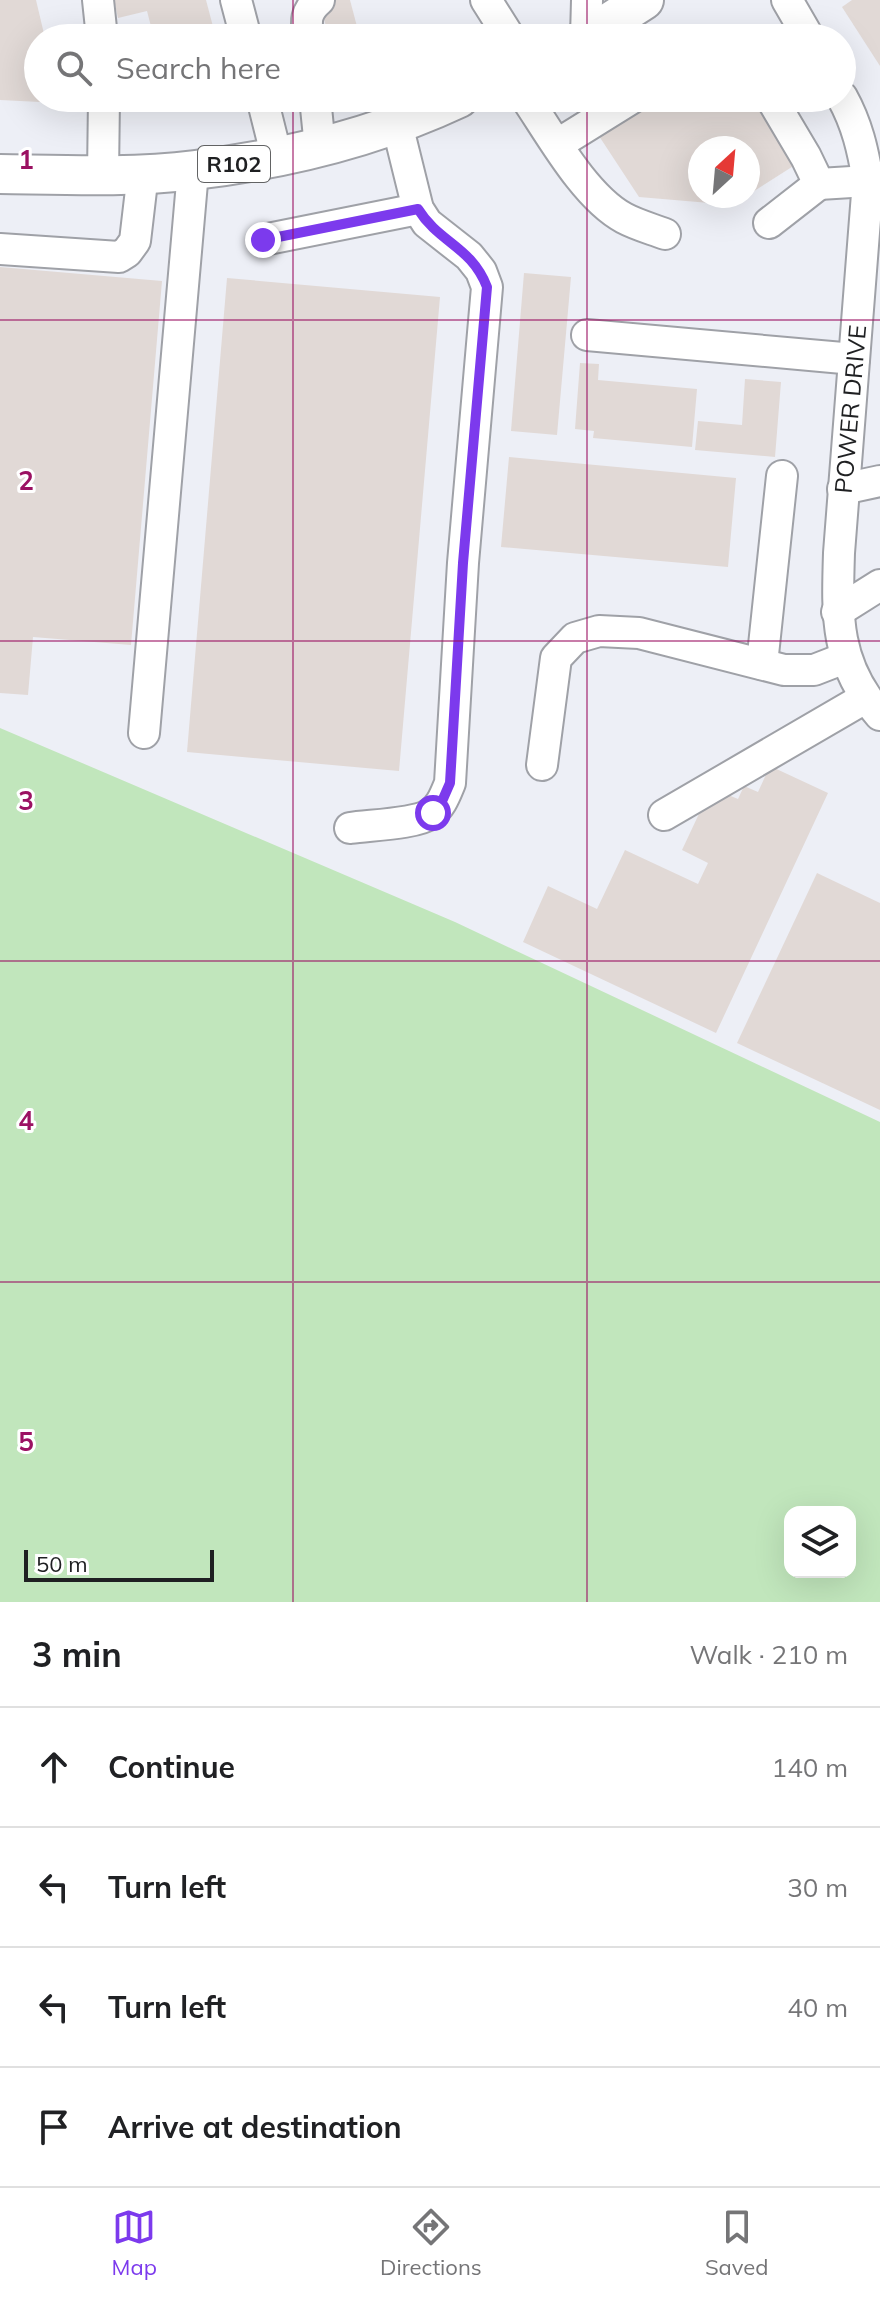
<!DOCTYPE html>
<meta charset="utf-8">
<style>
body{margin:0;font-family:Mulish,sans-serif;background:#f6f6f6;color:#202124}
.controls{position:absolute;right:24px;bottom:24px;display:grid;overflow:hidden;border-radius:16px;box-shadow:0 8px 32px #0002}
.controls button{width:72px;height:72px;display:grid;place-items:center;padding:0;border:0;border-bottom:2px solid #e0e0e0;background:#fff;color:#202124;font:40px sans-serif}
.compass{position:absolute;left:688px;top:136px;width:72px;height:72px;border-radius:50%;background:#fff;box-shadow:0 8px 32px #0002;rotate:26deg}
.scale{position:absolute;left:24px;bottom:20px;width:190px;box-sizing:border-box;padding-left:8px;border:4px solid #1f2022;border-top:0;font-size:22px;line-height:28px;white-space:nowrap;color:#1f2022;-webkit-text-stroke:6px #fff;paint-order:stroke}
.stop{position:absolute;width:24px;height:24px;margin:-18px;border:6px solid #7c3aed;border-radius:50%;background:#fff}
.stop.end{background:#7c3aed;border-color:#fff;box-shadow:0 2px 8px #0008}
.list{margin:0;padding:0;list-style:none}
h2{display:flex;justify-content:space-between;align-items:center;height:104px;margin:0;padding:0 32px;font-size:34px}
h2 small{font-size:26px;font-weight:400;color:#757577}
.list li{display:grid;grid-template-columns:52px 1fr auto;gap:24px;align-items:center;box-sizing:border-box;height:120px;padding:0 32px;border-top:2px solid #e0e0e0}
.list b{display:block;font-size:30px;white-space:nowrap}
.list em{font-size:26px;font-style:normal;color:#757577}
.icon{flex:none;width:44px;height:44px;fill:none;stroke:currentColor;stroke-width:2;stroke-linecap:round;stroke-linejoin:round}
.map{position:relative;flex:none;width:880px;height:1602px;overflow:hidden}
.search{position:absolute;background:#fff;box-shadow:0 8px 32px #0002;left:24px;right:24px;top:24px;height:88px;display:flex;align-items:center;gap:20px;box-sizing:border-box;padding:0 28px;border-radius:44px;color:#757577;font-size:30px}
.sheet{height:584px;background:#fff}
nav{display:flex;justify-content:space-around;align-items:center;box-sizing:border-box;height:112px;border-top:2px solid #e0e0e0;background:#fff;font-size:22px;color:#757577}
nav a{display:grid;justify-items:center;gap:4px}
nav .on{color:#7c3aed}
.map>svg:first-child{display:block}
.green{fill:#c1e6bc;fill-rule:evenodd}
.building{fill:#e1d9d6}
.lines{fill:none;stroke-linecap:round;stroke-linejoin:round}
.minor-casing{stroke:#9fa1a7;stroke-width:34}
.major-casing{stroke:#9fa1a7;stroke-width:42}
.minor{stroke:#fff;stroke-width:30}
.major{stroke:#fff;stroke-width:38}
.route{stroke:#7c3aed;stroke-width:10}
.grid{fill:none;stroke:#9b1162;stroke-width:2;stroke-opacity:0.55}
.labels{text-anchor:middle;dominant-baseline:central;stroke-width:6;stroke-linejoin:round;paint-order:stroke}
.shield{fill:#fff;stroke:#626364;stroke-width:2}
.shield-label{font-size:22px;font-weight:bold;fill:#1f2022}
.street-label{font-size:24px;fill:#1f2022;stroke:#fff}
.grid-label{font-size:26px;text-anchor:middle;font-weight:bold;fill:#9b1162;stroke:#fff;stroke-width:6;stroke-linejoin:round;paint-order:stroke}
</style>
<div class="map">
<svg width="880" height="1602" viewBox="0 0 880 1602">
<rect width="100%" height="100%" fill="#edeff6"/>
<path class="green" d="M0,728L455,922L880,1122V1602H0ZM790,1512H850V1572H790Z"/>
<g class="building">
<path d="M0,0H36L45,38H38V98H58L60,103L0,100Z"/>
<path d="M114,0H206L216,38H154L147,11L118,18Z"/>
<path d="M319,0H350L360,38H329Z"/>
<path d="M852,0H880V66L842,7Z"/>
<path d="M658,98H751L795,165L748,195V148H700V196H746L733,205L639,197L599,136Z"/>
<path d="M0,267L162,281L131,645L33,637L28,695L0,693Z"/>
<path d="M524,273L571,277L557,435L511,431Z"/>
<path d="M227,278L440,297L399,771L187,752Z"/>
<path d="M580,363L599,364L598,380L697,389L692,447L593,438L594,431L575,429Z"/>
<path d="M745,379L781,382L775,457L695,450L698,421L742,425Z"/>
<path d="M509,457L736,478L728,567L501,547Z"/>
<path d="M770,766L828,793L716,1033L523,942L548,886L597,909L625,850L698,884L708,863L682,850L705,801L721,792L738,799L744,786L758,792Z"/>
<path d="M817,873L880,903V1110L737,1043Z"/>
</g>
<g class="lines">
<g class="minor-casing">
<g id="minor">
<path d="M98,0L102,38"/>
<path d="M236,0L246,38"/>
<path d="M486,0L510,38"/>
<path d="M787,0L809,38"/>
<path d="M586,37L587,0"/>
<path d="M308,38C306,21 305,12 319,0"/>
<path d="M842,97C857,124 863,150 868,181L839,553C837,616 835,664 880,715"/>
<path d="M262,98L277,158"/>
<path d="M315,98L320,147"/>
<path d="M526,98C551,135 585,197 624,218C637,225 652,229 665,234"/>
<path d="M771,98L806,157L819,184L868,181"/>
<path d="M558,144L632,98"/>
<path d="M103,175L104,98"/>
<path d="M769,223L819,184"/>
<path d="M263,240L418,209"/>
<path d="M0,249L119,257L127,252L135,241L143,173"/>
<path d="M587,335L854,359"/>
<path d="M843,489L880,481"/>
<path d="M837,612L880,585"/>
<path d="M762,664L782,476"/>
<path d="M144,733L193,171"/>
<path d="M542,765L556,658L575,638L599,631L639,633L784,670H814L845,658"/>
<path d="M664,815L865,698"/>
<path d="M350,828C369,825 416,824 430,814C441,807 445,795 450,783L463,563L487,287L481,271L469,256L427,223L418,209L397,124"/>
</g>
</g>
<g class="major-casing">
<g id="major">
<path d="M585,38L644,0"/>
<path d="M0,174C65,175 131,178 195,170C286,159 376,137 459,98"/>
</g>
</g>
<use href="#minor" class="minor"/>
<use href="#major" class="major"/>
</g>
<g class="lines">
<path class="route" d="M263,240L418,209C439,243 471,246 487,287L463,563L450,783L443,799L433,813"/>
</g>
<path class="grid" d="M293,0V38M587,0V38M293,98V1602M587,98V1602M0,320H880M0,641H880M0,961H880M0,1282H880"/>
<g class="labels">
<rect class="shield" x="198" y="146" width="72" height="36" rx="6"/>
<g class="shield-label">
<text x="234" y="164">R102</text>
</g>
<g class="street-label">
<text transform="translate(850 409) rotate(-85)">POWER DRIVE</text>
</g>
</g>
<g class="grid-label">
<text x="26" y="169">1</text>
<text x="26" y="490">2</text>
<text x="26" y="810">3</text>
<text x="26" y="1130">4</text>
<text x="26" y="1451">5</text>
</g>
</svg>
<div class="controls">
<button><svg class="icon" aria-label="layers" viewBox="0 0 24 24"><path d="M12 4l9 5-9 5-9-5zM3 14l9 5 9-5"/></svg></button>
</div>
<svg class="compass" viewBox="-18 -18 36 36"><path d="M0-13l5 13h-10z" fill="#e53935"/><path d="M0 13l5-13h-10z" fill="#757577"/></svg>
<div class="scale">50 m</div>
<div class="stop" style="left:433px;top:813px"></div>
<div class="stop end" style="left:263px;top:240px"></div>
<div class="search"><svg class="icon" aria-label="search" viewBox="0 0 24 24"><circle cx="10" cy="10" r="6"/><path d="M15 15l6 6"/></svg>Search here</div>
</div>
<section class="sheet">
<h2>3 min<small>Walk · 210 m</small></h2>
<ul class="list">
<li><svg class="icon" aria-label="ahead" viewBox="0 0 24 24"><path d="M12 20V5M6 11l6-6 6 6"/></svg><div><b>Continue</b></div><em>140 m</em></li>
<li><svg class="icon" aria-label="left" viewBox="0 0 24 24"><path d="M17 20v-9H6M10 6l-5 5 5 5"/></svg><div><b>Turn left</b></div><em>30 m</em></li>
<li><svg class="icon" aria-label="left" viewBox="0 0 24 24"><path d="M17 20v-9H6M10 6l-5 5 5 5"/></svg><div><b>Turn left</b></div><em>40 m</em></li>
<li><svg class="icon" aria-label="arrive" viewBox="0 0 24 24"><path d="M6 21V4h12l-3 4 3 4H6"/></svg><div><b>Arrive at destination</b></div></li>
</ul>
</section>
<nav>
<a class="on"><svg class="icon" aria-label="map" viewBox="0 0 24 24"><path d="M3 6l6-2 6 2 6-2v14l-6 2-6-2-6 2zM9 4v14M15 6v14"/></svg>Map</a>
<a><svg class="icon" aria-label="directions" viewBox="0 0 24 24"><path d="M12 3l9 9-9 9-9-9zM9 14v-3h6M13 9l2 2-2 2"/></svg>Directions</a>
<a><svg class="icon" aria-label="saved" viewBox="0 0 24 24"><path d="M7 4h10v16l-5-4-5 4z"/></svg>Saved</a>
</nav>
